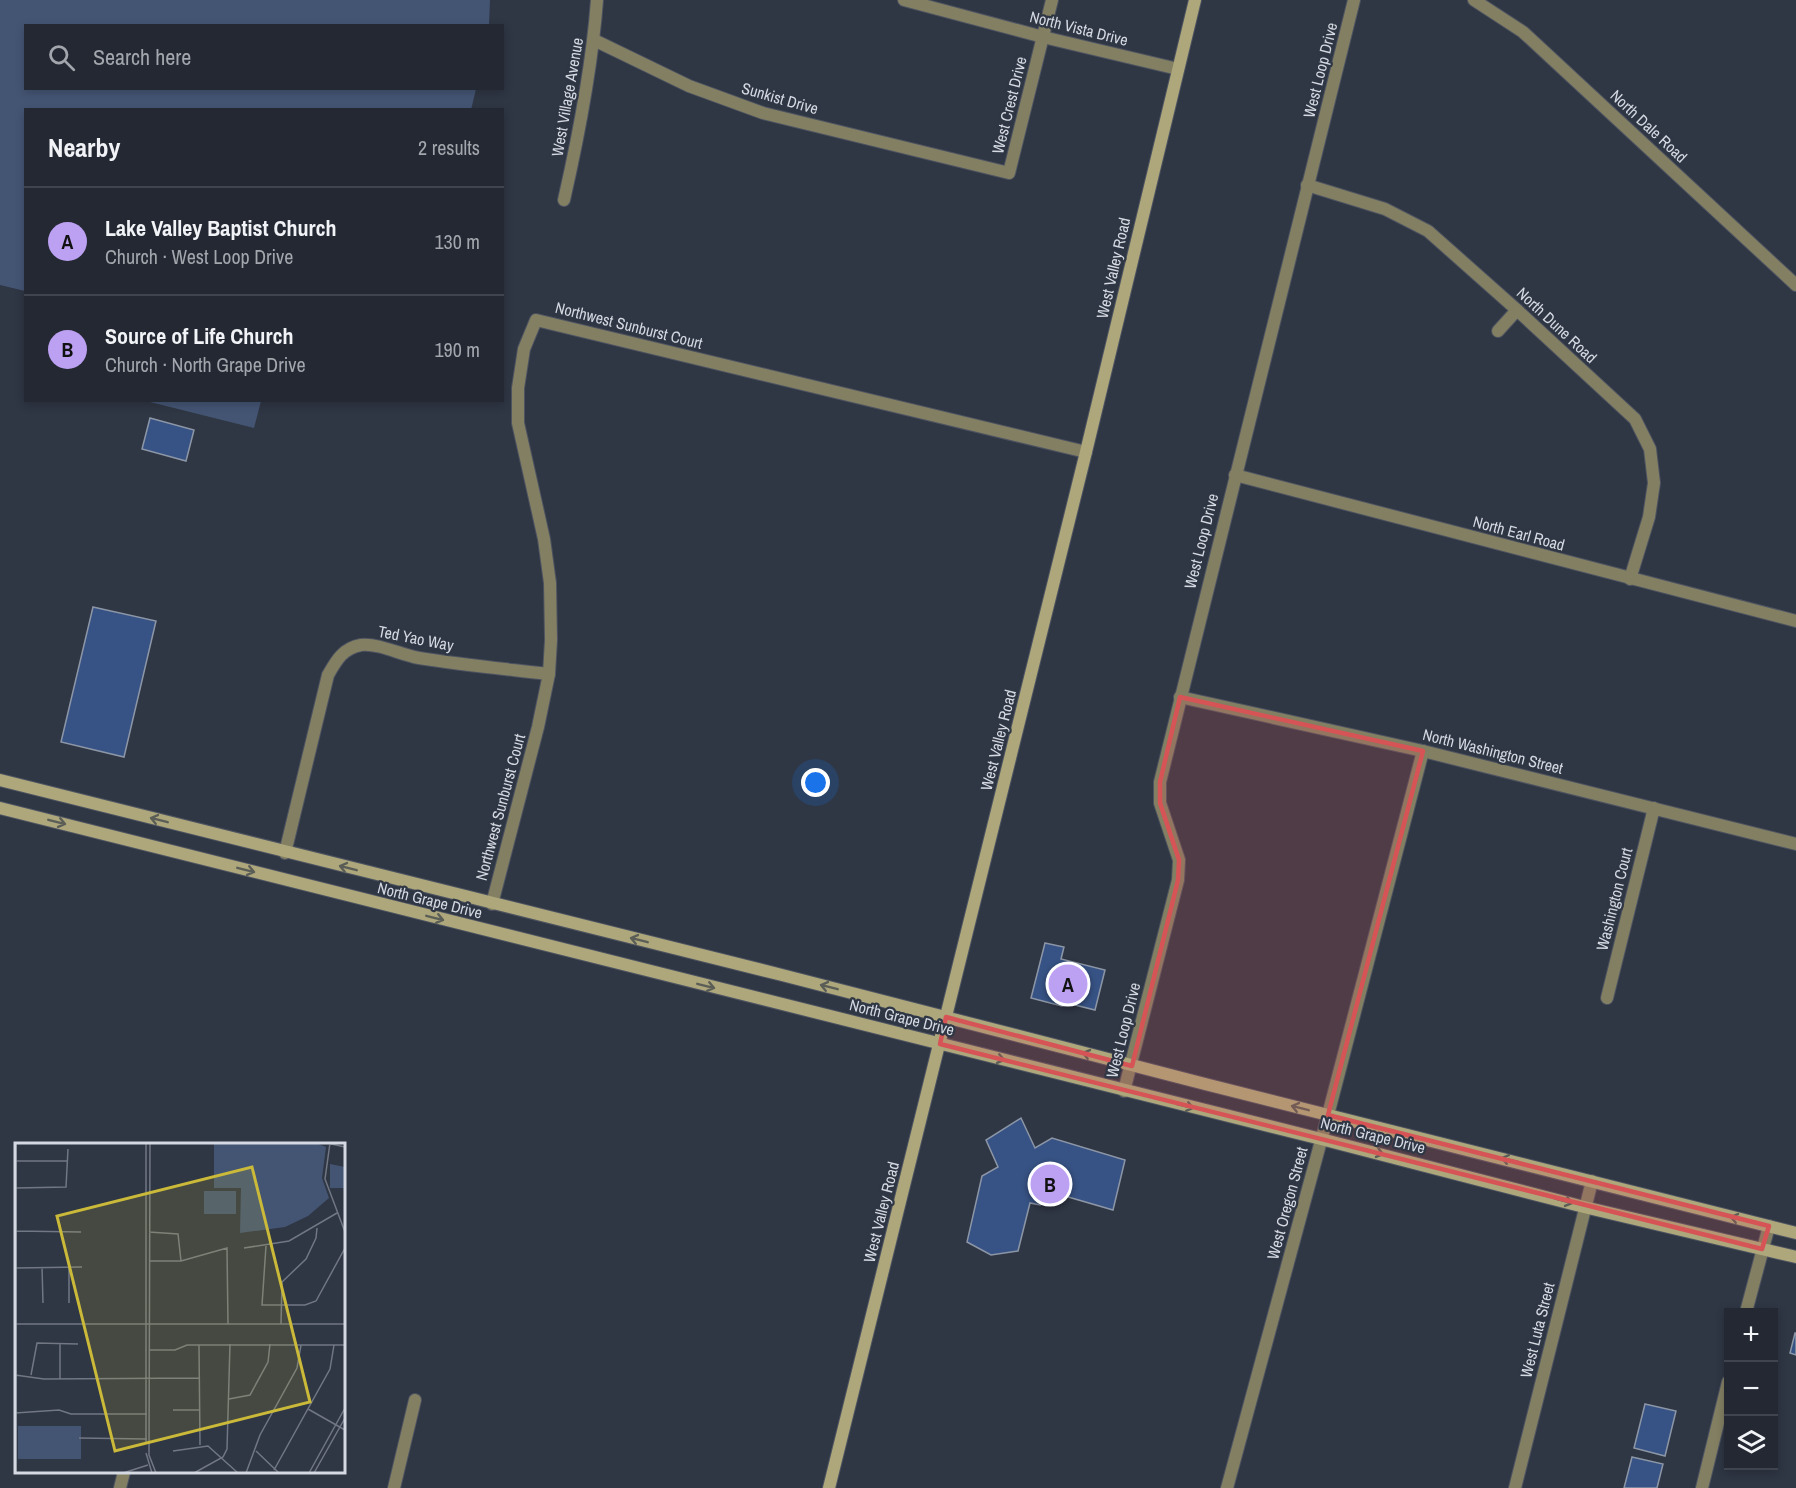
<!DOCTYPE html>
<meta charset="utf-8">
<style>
body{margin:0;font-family:"Archivo Narrow",sans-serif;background:#2b303b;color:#f1f3f6}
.controls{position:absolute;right:18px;bottom:18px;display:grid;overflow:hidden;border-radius:0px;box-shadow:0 3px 9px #0003}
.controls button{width:54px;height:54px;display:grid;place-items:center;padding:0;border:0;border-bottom:2px solid #40444e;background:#232833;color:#f1f3f6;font:30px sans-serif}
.you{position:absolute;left:816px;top:783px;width:21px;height:21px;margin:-15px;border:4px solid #fff;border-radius:50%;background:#1a73e8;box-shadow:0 0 0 9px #1a73e833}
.badge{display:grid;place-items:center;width:39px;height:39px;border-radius:50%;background:#bca0f2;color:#111;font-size:20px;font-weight:700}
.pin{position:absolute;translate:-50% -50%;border:3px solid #fff;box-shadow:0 2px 6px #0006}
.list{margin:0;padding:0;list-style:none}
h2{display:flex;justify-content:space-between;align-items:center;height:78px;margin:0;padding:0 24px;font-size:26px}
h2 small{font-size:20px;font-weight:400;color:#a3a6ac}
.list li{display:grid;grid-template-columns:39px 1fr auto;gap:18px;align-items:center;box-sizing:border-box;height:108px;padding:0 24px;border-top:2px solid #40444e}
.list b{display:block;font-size:22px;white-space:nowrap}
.list p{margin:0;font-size:20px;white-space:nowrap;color:#a3a6ac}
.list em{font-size:20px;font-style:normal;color:#a3a6ac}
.icon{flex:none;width:33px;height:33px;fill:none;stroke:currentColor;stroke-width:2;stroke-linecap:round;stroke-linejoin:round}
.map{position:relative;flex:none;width:1796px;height:1488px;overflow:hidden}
.search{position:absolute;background:#232833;box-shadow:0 3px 9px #0003;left:24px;top:24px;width:480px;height:66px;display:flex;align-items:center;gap:15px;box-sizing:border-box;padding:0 21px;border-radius:0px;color:#a3a6ac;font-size:22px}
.panel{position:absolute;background:#232833;box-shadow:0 3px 9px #0003;left:24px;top:108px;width:480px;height:294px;border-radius:0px}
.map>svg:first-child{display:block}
.green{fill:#445574}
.building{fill:#375385;stroke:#8c96a6;stroke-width:1.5}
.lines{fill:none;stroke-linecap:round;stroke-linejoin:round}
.minor-casing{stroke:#4d5360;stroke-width:14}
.secondary-casing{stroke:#4d5360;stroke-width:14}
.minor{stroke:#837f63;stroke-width:12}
.secondary{stroke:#ada77b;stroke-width:12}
.oneway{stroke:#5b5e57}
.marked{fill:#d65456;fill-opacity:0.2;stroke:#d65456;stroke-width:4.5;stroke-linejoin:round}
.labels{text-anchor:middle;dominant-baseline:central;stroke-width:4.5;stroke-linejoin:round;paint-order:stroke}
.street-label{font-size:16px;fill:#d4d9e2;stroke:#2f3644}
.inset-road{fill:none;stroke:#717783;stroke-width:1.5}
.view{fill:#cbba39;fill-opacity:0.15;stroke:#cbba39;stroke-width:3}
.inset-edge{fill:none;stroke:#d4d9e2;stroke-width:3}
</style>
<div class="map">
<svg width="1796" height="1488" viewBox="0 0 1796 1488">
<rect width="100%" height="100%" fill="#2f3644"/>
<g class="green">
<path d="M0,0H490L489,25L26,26V88L476,89L471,110H26L25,291L0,285Z"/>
<path d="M146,401H261L254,428Z"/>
</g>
<g class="building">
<path d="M150,418L194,430L186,461L142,449Z"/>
<path d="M93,607L156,621L124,757L61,742Z"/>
<path d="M1045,943L1064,947L1061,959L1105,970L1095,1010L1063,1002L1062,1006L1031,998Z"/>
<path d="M1021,1118L1035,1148L1052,1138L1125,1160L1113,1210L1051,1192L1049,1199L1040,1205L1030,1203L1018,1251L991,1255L967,1242L982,1176L998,1167L986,1140Z"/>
<path d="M1795,1333H1796V1355L1790,1353Z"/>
<path d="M1645,1404L1676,1411L1665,1456L1634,1448Z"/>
<path d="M1632,1457L1663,1464L1657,1488H1624Z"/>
</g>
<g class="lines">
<g class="minor-casing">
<g id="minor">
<path d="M904,0L1043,37L1178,69"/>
<path d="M1474,0L1523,32L1796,285"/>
<path d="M594,40L689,86L763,113L1009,173L1052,0"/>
<path d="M1307,185L1385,209L1428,231L1517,310L1635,419L1650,449L1654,483L1649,517L1630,579"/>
<path d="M564,200C579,134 592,68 597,0"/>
<path d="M1498,331L1517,310"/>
<path d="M1235,475L1796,621"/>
<path d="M1180,697L1423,751L1796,844"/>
<path d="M285,853L328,675C336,661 343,648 361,645C379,643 401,655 419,658C462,665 506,669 549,674"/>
<path d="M492,904L538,727L549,674L551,640L550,583L544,539L518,423V388L524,349L536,320L1086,452"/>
<path d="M1607,998L1654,808"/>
<path d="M1124,1091L1178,880L1179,860L1160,803V782L1354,0"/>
<path d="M1746,1312L1769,1226"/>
<path d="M120,1488L124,1472"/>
<path d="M394,1488L415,1400"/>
<path d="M1227,1488L1328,1115L1423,751"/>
<path d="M1515,1488L1592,1181"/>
<path d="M1702,1488L1728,1382"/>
</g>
</g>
<g class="secondary-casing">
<g id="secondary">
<path d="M0,780L782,975L1205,1084L1796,1233"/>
<path d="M0,808L1321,1139L1584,1207L1796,1257"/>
<path d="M829,1488L1086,452L1195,0"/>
</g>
</g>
<use href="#minor" class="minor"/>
<use href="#secondary" class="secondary"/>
</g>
<defs><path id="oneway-shaft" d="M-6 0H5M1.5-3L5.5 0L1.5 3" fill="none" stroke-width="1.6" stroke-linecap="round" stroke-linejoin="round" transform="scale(1.5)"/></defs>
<g class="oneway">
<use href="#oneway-shaft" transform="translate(159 820) rotate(-166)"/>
<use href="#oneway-shaft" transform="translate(57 822) rotate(14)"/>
<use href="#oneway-shaft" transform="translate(348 868) rotate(-166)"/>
<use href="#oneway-shaft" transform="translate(246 870) rotate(14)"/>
<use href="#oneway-shaft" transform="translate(435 918) rotate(14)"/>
<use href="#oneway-shaft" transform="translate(639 940) rotate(-166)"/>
<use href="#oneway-shaft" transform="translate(706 986) rotate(14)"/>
<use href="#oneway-shaft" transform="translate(829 987) rotate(-166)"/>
<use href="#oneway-shaft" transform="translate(1091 1055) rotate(-165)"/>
<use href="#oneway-shaft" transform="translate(996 1058) rotate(14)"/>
<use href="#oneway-shaft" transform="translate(1185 1106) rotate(14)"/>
<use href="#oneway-shaft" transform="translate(1300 1108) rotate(-166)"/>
<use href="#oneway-shaft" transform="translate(1375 1152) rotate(15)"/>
<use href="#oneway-shaft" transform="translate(1510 1160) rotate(-166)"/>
<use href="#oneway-shaft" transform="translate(1564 1201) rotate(15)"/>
<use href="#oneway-shaft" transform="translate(1739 1219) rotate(-166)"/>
</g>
<path class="marked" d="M1180,697L1423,751L1328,1115L1769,1226L1762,1249L940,1044L946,1017L1132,1066L1178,880L1179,860L1160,803V782Z"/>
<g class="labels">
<g class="street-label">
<text transform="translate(1079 28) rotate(14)">North Vista Drive</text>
<text transform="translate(1320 70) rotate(-76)">West Loop Drive</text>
<text transform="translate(567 97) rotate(-80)">West Village Avenue</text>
<text transform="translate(780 98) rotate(16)">Sunkist Drive</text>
<text transform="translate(1009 105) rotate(-76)">West Crest Drive</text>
<text transform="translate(1649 126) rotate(43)">North Dale Road</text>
<text transform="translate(1113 268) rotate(-77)">West Valley Road</text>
<text transform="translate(629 325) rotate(14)">Northwest Sunburst Court</text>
<text transform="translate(1557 325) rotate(43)">North Dune Road</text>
<text transform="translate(1519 533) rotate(15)">North Earl Road</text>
<text transform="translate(1201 541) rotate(-76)">West Loop Drive</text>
<text transform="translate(416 638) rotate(11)">Ted Yao Way</text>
<text transform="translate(998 740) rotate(-76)">West Valley Road</text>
<text transform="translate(1493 751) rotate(14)">North Washington Street</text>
<text transform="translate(500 807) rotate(-75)">Northwest Sunburst Court</text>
<text transform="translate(1614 899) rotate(-76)">Washington Court</text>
<text transform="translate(430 900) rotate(14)">North Grape Drive</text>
<text transform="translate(902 1017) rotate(14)">North Grape Drive</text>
<text transform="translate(1123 1030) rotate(-76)">West Loop Drive</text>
<text transform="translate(1373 1135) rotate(14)">North Grape Drive</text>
<text transform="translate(1287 1203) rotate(-75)">West Oregon Street</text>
<text transform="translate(881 1212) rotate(-76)">West Valley Road</text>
<text transform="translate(1537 1330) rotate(-76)">West Luta Street</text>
</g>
</g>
<g transform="translate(15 1143)">
<rect width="330" height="330" fill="#2f3644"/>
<path d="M199,0H301L311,4L307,35L314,55L293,73L270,84L225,90L226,45H199ZM315,21L330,24V45H315ZM189,48H221V71H189ZM3,283H66V316H3Z" fill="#445574"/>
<path class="inset-road" d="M135,0L134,312L141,330M312,0L330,4M315,0L310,36L330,89M1,18H53M1,45L51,44L53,6M1,88L66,89M134,89L163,91L166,118M251,103L247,162H290L301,158L330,105M229,105L274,98L322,70M134,118H166L212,105L213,181M27,124L28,160M54,124V160M1,125L67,124M0,181H330M266,181L267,139L291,116L301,95L302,85M184,202L185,302M135,207H160L172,202H330M0,232L29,236L185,235M16,232L22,200L63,201M45,236V200M214,256L235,252L253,219L255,201M293,266L330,287M158,267H185M0,270L44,267L56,271H132M64,295L132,296M131,301V0M158,308L193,303L223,330M241,308L264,330M131,310L137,330M259,327L315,226L319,202M1,330V0M108,330L133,322M179,330L208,314L212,306L215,201M231,330L245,292L282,225L286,202M294,330L330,265M299,330L330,275"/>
<path class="view" d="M237,24L295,259L100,308L42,73Z"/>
<rect width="330" height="330" class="inset-edge"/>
</g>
</svg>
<div class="controls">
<button>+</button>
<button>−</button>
<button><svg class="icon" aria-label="layers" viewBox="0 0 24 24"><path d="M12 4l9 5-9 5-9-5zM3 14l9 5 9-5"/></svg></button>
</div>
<div class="you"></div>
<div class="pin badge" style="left:1068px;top:984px">A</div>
<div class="pin badge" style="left:1050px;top:1184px">B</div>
<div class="search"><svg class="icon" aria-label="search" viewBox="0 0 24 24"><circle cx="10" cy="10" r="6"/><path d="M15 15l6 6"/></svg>Search here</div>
<section class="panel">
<h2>Nearby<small>2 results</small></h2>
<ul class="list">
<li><span class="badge">A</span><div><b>Lake Valley Baptist Church</b><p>Church · West Loop Drive</p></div><em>130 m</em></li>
<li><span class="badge">B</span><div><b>Source of Life Church</b><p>Church · North Grape Drive</p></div><em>190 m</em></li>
</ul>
</section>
</div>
